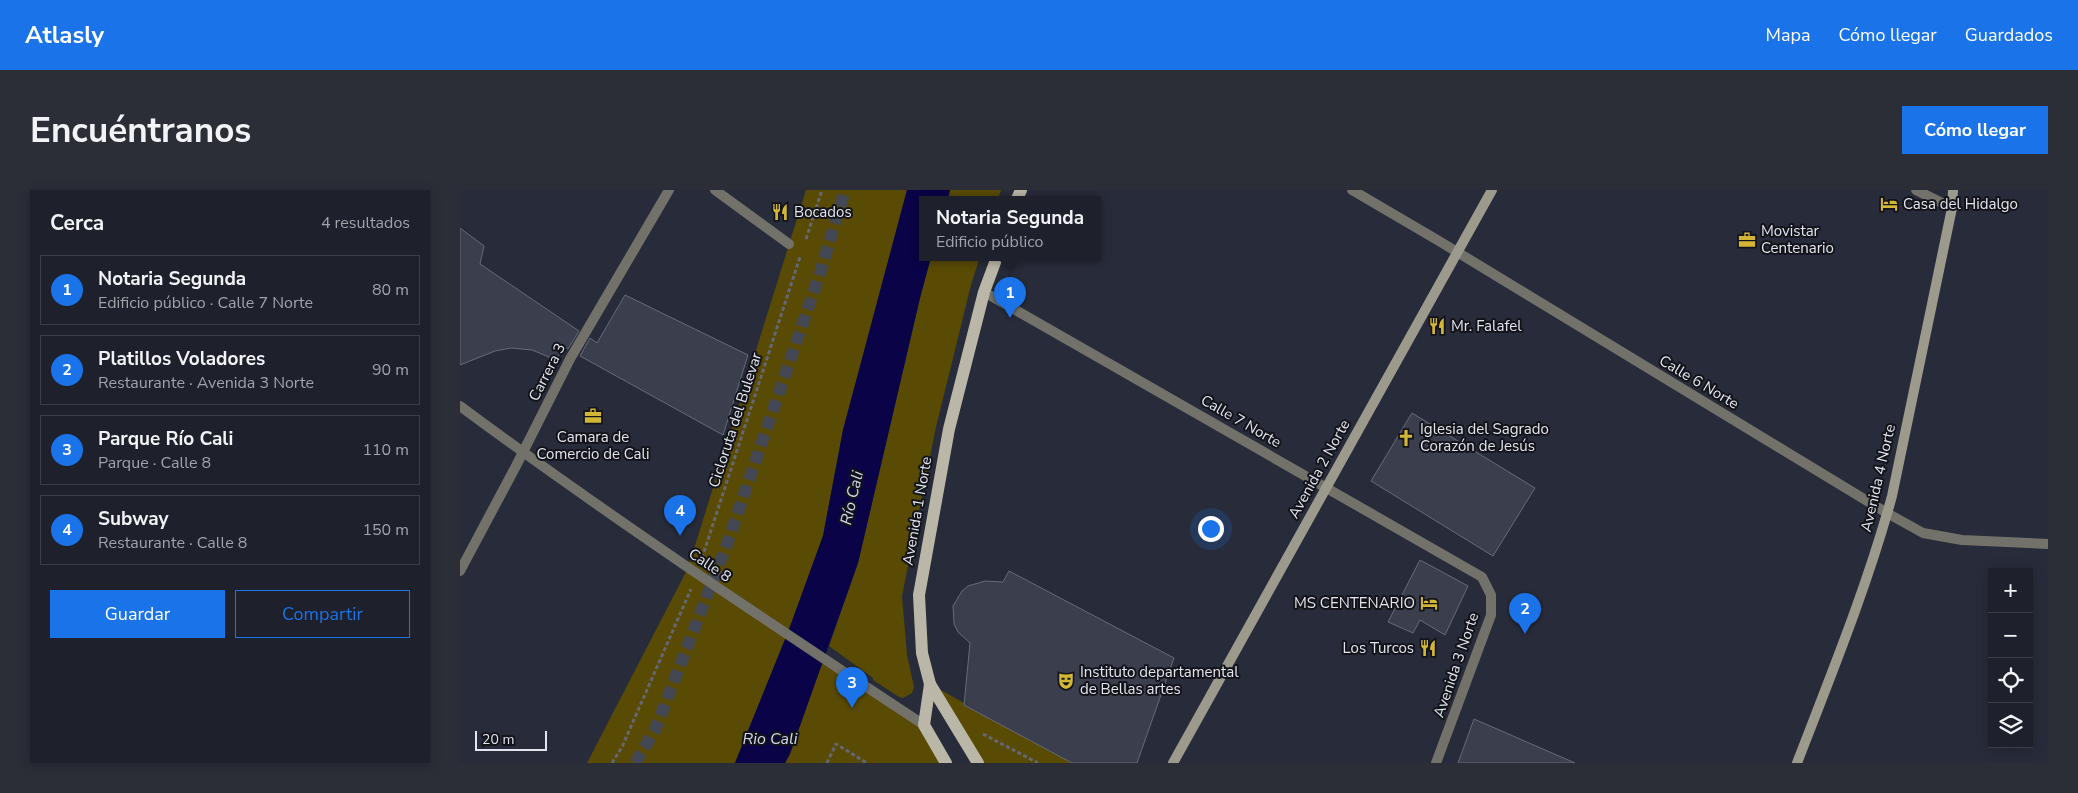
<!DOCTYPE html>
<html lang="es">
<meta charset="utf-8">
<style>
body{margin:0;font-family:"Nunito Sans",sans-serif;background:#2b2d37;color:#f1f3f6}
.controls{position:absolute;right:15px;bottom:15px;display:grid;overflow:hidden;border-radius:0px;box-shadow:0 2px 12px #0003}
.controls button{width:45px;height:45px;display:grid;place-items:center;padding:0;border:0;border-bottom:1px solid #3c3e47;background:#1e202b;color:#f1f3f6;font:25px sans-serif}
.scale{position:absolute;left:15px;bottom:12px;width:72px;box-sizing:border-box;padding-left:5px;border:2px solid #e2e5ee;border-top:0;font-size:14px;line-height:18px;white-space:nowrap;color:#e2e5ee;-webkit-text-stroke:4px #13141a;paint-order:stroke}
.you{position:absolute;left:750px;top:338px;width:18px;height:18px;margin:-12px;border:4px solid #fff;border-radius:50%;background:#1a73e8;box-shadow:0 0 0 8px #1a73e833}
.badge{display:grid;place-items:center;width:32px;height:32px;border-radius:50%;background:#1a73e8;color:#fff;font-size:16px;font-weight:700}
.pin{position:absolute;translate:-50% -41px;filter:drop-shadow(0 1px 2px #0008)}
.pin::after{content:'';position:absolute;top:26px;width:18px;height:15px;background:inherit;clip-path:polygon(0 0,100% 0,50% 100%)}
.popup{position:absolute;left:459px;top:6px;width:182px;height:65px;box-sizing:border-box;display:grid;place-content:center;border-radius:0px;background:#1e202b;filter:drop-shadow(0 1px 4px #0005);font-size:16px;white-space:nowrap;color:#a1a3a9}
.popup b{font-size:19px;color:#f1f3f6}
.popup::after{content:'';position:absolute;left:50%;top:100%;margin-left:-10px;border:10px solid transparent;border-top-color:#1e202b}
.list{margin:0;padding:0;list-style:none}
h2{display:flex;justify-content:space-between;align-items:center;height:65px;margin:0;padding:0 20px;font-size:21px}
h2 small{font-size:16px;font-weight:400;color:#a1a3a9}
.list li{display:grid;grid-template-columns:32px 1fr auto;gap:15px;align-items:center;box-sizing:border-box;height:70px;margin:0 10px 10px;padding:0 10px;border:1px solid #3c3e47;border-radius:0px}
.list b{display:block;font-size:19px;white-space:nowrap}
.list p{margin:0;font-size:16px;white-space:nowrap;color:#a1a3a9}
.list em{font-size:16px;font-style:normal;color:#a1a3a9}
.actions{display:flex;gap:10px;padding:15px 20px}
.actions a{flex:1;padding:11px 0;border:1px solid #1a73e8;border-radius:0px;text-align:center;font-size:18px;color:#1a73e8}
.actions .main{background:#1a73e8;color:#fff}
.icon{flex:none;width:28px;height:28px;fill:none;stroke:currentColor;stroke-width:2;stroke-linecap:round;stroke-linejoin:round}
.map{position:relative;flex:none;width:1588px;height:573px;overflow:hidden;border-radius:0px}
header{display:flex;align-items:center;gap:30px;box-sizing:border-box;height:70px;padding:0 25px;background:#1a73e8;color:#fff}
header strong{font-size:24px}
nav{display:flex;gap:28px;margin-inline-start:auto;font-size:18px}
.intro{display:flex;align-items:center;justify-content:space-between;box-sizing:border-box;height:120px;padding:0 30px}
h1{margin:0;font-size:35px}
.button{padding:12px 22px;border-radius:0px;background:#1a73e8;color:#fff;font-size:18px;font-weight:700}
main{display:flex;gap:30px;padding:0 30px}
aside{flex:1;background:#1e202b;border-radius:0px;box-shadow:0 2px 12px #0003}
.map>svg:first-child{display:block}
.green{fill:#594a04}
.water{fill:#0a0347}
.building{fill:#3b3f4d;stroke:#666a7a}
.lines{fill:none;stroke-linecap:round;stroke-linejoin:round}
.primary-tunnel{stroke:#444754;stroke-width:12;stroke-dasharray:12 6;stroke-linecap:butt}
.path{stroke:#656874;stroke-width:3;stroke-dasharray:4 2.5;stroke-linecap:butt}
.minor{stroke:#73726a;stroke-width:10}
.tertiary{stroke:#73726a;stroke-width:10}
.secondary{stroke:#9c998d;stroke-width:10}
.primary{stroke:#bbb7a8;stroke-width:12}
.labels{text-anchor:middle;dominant-baseline:central;stroke-width:4;stroke-linejoin:round;paint-order:stroke}
.poi-label{font-size:15px;fill:#e2e5ee;stroke:#13141a;text-anchor:start}
.street-label{font-size:15px;fill:#e2e5ee;stroke:#13141a}
.water-label{font-size:16px;font-style:italic;fill:#d3d9ed;stroke:#13141a}
</style>
<header>
<strong>Atlasly</strong>
<nav><a>Mapa</a><a>Cómo llegar</a><a>Guardados</a></nav>
</header>
<div class="intro"><h1>Encuéntranos</h1><a class="button">Cómo llegar</a></div>
<main>
<aside>
<h2>Cerca<small>4 resultados</small></h2>
<ul class="list">
<li><span class="badge">1</span><div><b>Notaria Segunda</b><p>Edificio público · Calle 7 Norte</p></div><em>80 m</em></li>
<li><span class="badge">2</span><div><b>Platillos Voladores</b><p>Restaurante · Avenida 3 Norte</p></div><em>90 m</em></li>
<li><span class="badge">3</span><div><b>Parque Río Cali</b><p>Parque · Calle 8</p></div><em>110 m</em></li>
<li><span class="badge">4</span><div><b>Subway</b><p>Restaurante · Calle 8</p></div><em>150 m</em></li>
</ul>
<div class="actions"><a class="main">Guardar</a><a>Compartir</a></div>
</aside>
<div class="map">
<svg width="1588" height="573" viewBox="0 0 1588 573">
<rect width="100%" height="100%" fill="#282b39"/>
<g class="green">
<path d="M346,0H447L383,240L363,346L328,442L275,573H127L228,378Z"/>
<path d="M490,0H541L538,9H488Z"/>
<path d="M471,67H520L511,95L476,237L442,406L447,465L454,497L452,503L443,508L439,507L413,490V488L369,456L398,373L460,108Z"/>
<path d="M363,470L464,535L486,573H325Z"/>
<path d="M470,494L612,573H518Z"/>
</g>
<path class="water" d="M447,0H490L488,9H462V67H471L460,108L398,373L330,564L325,573H275L328,442L363,346L383,240Z"/>
<g class="building">
<path d="M0,38L24,56L20,74L119,141L108,159L104,157L96,170L72,160L51,158L35,161L0,175Z"/>
<path d="M165,105L288,165L263,245L120,166L130,148L137,153Z"/>
<path d="M952,223L1075,298L1033,366L911,291Z"/>
<path d="M960,370L1008,396L985,445L960,430L953,443L928,432Z"/>
<path d="M549,381L714,468L677,573H612L504,515L510,453L498,442L494,434L493,416L502,401L508,396L525,391L543,392Z"/>
<path d="M1014,529L1115,573H998Z"/>
</g>
<g class="lines">
<path class="primary-tunnel" d="M175,573L195,540L267,354L360,83L385,0"/>
<g class="path">
<path d="M346,49L362,0"/>
<path d="M242,368L340,67"/>
<path d="M523,544L578,573"/>
<path d="M152,573L162,557L231,399"/>
<path d="M367,573L376,554L407,573"/>
</g>
<g class="minor">
<path d="M255,0L329,54"/>
<path d="M892,0L979,51L1427,323"/>
<path d="M1456,0L1492,18"/>
<path d="M524,102L1022,387L1031,405V425L976,573"/>
<path d="M0,381L56,276L110,169L209,0"/>
</g>
<g class="tertiary">
<path d="M0,216C151,328 307,431 464,535"/>
<path d="M1427,323L1463,343L1502,350L1588,354"/>
</g>
<g class="secondary">
<path d="M713,573L1032,0"/>
<path d="M1337,573C1371,485 1407,397 1432,306L1492,18L1493,0"/>
</g>
<g class="primary">
<path d="M557,9L561,0"/>
<path d="M470,494L464,535L486,573"/>
<path d="M518,573L470,494L462,463L459,405L489,239L524,102L537,67"/>
</g>
</g>
<defs>
<g id="hotel-bare" transform="scale(1.35)"><path d="M-6-4.5h1.5V1H6V5H4.5V3h-9V5H-6ZM-4 0a1.8 1.8 0 1 1 3.6 0ZM.5 0V-2.5h3Q6-2.5 6 0Z" fill="#d3b635" stroke="#13141a" stroke-width="2.5" paint-order="stroke"/></g>
<g id="restaurant-bare" transform="scale(1.35)"><path d="M-5-6h1v4h1v-4h1v4h1v-4h1v5L-1.5 .5V6h-2V.5L-5-1ZM5-6V6H3V1.5H1.5Q1.5-4 5-6Z" fill="#d3b635" stroke="#13141a" stroke-width="2.5" paint-order="stroke"/></g>
<g id="office-bare" transform="scale(1.35)"><path d="M-6-3h4V-5.5h4V-3h4V5H-6ZM-1-4.5V-3h2v-1.5ZM-6 0V1H6V0Z" fill="#d3b635" stroke="#13141a" stroke-width="2.5" paint-order="stroke"/></g>
<g id="church-bare" transform="scale(1.35)"><path d="M-1.2-6h2.4v3.5h3.3v2.4h-3.3V6h-2.4V-.1h-3.3v-2.4h3.3Z" fill="#d3b635" stroke="#13141a" stroke-width="2.5" paint-order="stroke"/></g>
<g id="theatre-bare" transform="scale(1.35)"><path d="M-5-5.5Q0-4 5-5.5V0Q5 5 0 6Q-5 5-5 0ZM-3.3-2.5H-1v1.5H-3.3ZM1-2.5H3.3v1.5H1ZM-2.8 1Q0 5.5 2.8 1Z" fill="#d3b635" stroke="#13141a" stroke-width="2.5" paint-order="stroke"/></g>
</defs>
<g fill-rule="evenodd">
<use href="#hotel-bare" x="1429" y="14"/>
<use href="#restaurant-bare" x="320" y="22"/>
<use href="#office-bare" x="1287" y="50"/>
<use href="#restaurant-bare" x="977" y="136"/>
<use href="#office-bare" x="133" y="226"/>
<use href="#church-bare" x="946" y="248"/>
<use href="#hotel-bare" x="969" y="413"/>
<use href="#restaurant-bare" x="968" y="458"/>
<use href="#theatre-bare" x="606" y="491"/>
</g>
<g class="labels">
<g class="poi-label">
<text x="1443" y="14">Casa del Hidalgo</text>
<text x="334" y="22">Bocados</text>
<text x="1301" y="41">Movistar<tspan x="1301" dy="17">Centenario</tspan></text>
<text x="991" y="136">Mr. Falafel</text>
<text x="960" y="239">Iglesia del Sagrado<tspan x="960" dy="17">Corazón de Jesús</tspan></text>
<text x="133" y="247" text-anchor="middle">Camara de<tspan x="133" dy="17">Comercio de Cali</tspan></text>
<text x="955" y="413" text-anchor="end">MS CENTENARIO</text>
<text x="954" y="458" text-anchor="end">Los Turcos</text>
<text x="620" y="482">Instituto departamental<tspan x="620" dy="17">de Bellas artes</tspan></text>
</g>
<g class="street-label">
<text transform="translate(87 182) rotate(-63)">Carrera 3</text>
<text transform="translate(1239 192) rotate(31)">Calle 6 Norte</text>
<text transform="translate(275 230) rotate(-72)">Cicloruta del Bulevar</text>
<text transform="translate(781 231) rotate(30)">Calle 7 Norte</text>
<text transform="translate(859 279) rotate(-61)">Avenida 2 Norte</text>
<text transform="translate(1418 288) rotate(-77)">Avenida 4 Norte</text>
<text transform="translate(457 321) rotate(-80)">Avenida 1 Norte</text>
<text transform="translate(250 375) rotate(34)">Calle 8</text>
<text transform="translate(996 475) rotate(-71)">Avenida 3 Norte</text>
</g>
<g class="water-label">
<text transform="translate(392 308) rotate(-77)">Río Cali</text>
<text x="310" y="549">Rio Cali</text>
</g>
</g>
</svg>
<div class="controls">
<button>+</button>
<button>−</button>
<button><svg class="icon" aria-label="locate" viewBox="0 0 24 24"><circle cx="12" cy="12" r="6"/><path d="M12 2v4M12 18v4M2 12h4M18 12h4"/></svg></button>
<button><svg class="icon" aria-label="layers" viewBox="0 0 24 24"><path d="M12 4l9 5-9 5-9-5zM3 14l9 5 9-5"/></svg></button>
</div>
<div class="scale">20 m</div>
<div class="you"></div>
<div class="pin badge" style="left:550px;top:128px">1</div>
<div class="popup"><b>Notaria Segunda</b>Edificio público</div>
<div class="pin badge" style="left:1065px;top:444px">2</div>
<div class="pin badge" style="left:392px;top:518px">3</div>
<div class="pin badge" style="left:220px;top:346px">4</div>
</div>
</main>
